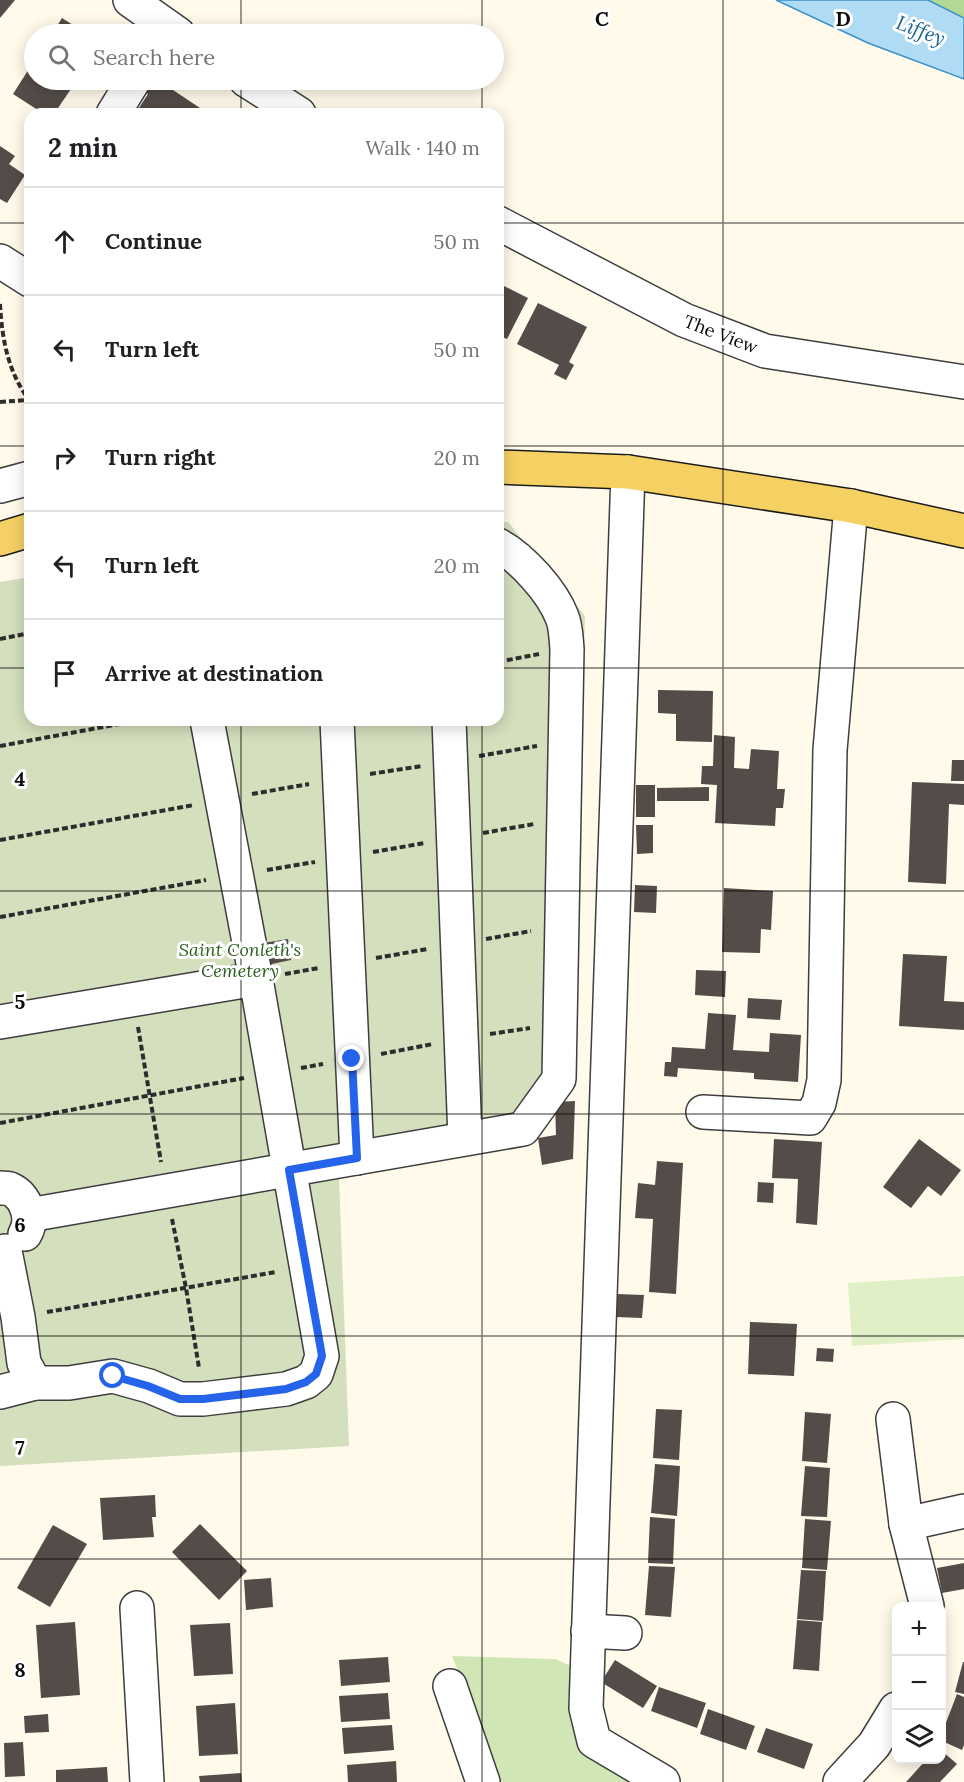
<!DOCTYPE html>
<meta charset="utf-8">
<style>
body{margin:0;font-family:Lora,serif;background:#f6f6f6;color:#202124}
.controls{position:absolute;right:18px;bottom:18px;display:grid;overflow:hidden;border-radius:12px;box-shadow:0 3px 15px #0003}
.controls button{width:54px;height:54px;display:grid;place-items:center;padding:0;border:0;border-bottom:2px solid #e0e0e0;background:#fff;color:#202124;font:30px sans-serif}
.stop{position:absolute;width:18px;height:18px;margin:-14px;border:4px solid #2563eb;border-radius:50%;background:#fff}
.stop.end{background:#2563eb;border-color:#fff;box-shadow:0 2px 6px #0008}
.list{margin:0;padding:0;list-style:none}
h2{display:flex;justify-content:space-between;align-items:center;height:78px;margin:0;padding:0 24px;font-size:26px}
h2 small{font-size:20px;font-weight:400;color:#757577}
.list li{display:grid;grid-template-columns:39px 1fr auto;gap:18px;align-items:center;box-sizing:border-box;height:108px;padding:0 24px;border-top:2px solid #e0e0e0}
.list b{display:block;font-size:22px;white-space:nowrap}
.list em{font-size:20px;font-style:normal;color:#757577}
.icon{flex:none;width:33px;height:33px;fill:none;stroke:currentColor;stroke-width:2;stroke-linecap:round;stroke-linejoin:round}
.map{position:relative;flex:none;width:964px;height:1782px;overflow:hidden}
.search{position:absolute;background:#fff;box-shadow:0 3px 15px #0003;left:24px;top:24px;width:480px;height:66px;display:flex;align-items:center;gap:15px;box-sizing:border-box;padding:0 21px;border-radius:33px;color:#757577;font-size:22px}
.panel{position:absolute;background:#fff;box-shadow:0 3px 15px #0003;left:24px;top:108px;width:480px;height:618px;border-radius:18px}
.map>svg:first-child{display:block}
.green{fill:#d0e7b5}
.forest{fill:#b3d895}
.cemetery{fill:#d4dfbd}
.pitch{fill:#e1efc7}
.water{fill:#b0dbf4;stroke:#3991ca;stroke-width:1.5}
.building{fill:#534c48}
.lines{fill:none;stroke-linecap:round;stroke-linejoin:round}
.minor-casing{stroke:#3e3e3e;stroke-width:36}
.major-casing{stroke:#1c1c1c;stroke-width:36}
.path{stroke:#2d2d2d;stroke-width:4;stroke-dasharray:6 3;stroke-linecap:butt}
.minor{stroke:#fff;stroke-width:33}
.major{stroke:#f5d063;stroke-width:33}
.route{stroke:#2563eb;stroke-width:8}
.grid{fill:none;stroke:#0b0b0b;stroke-width:1.5;stroke-opacity:0.55}
.labels{text-anchor:middle;dominant-baseline:central;stroke-width:6;stroke-linejoin:round;paint-order:stroke}
.street-label{font-size:18px;fill:#0b0b0b;stroke:#fff}
.park-label{font-size:18px;font-style:italic;fill:#2c601e;stroke:#fff}
.water-label{font-size:20px;font-style:italic;fill:#186299;stroke:#fff}
.grid-label{font-size:20px;text-anchor:middle;font-weight:bold;fill:#0b0b0b;stroke:#fff;stroke-width:6;stroke-linejoin:round;paint-order:stroke}
</style>
<div class="map">
<svg width="964" height="1782" viewBox="0 0 964 1782">
<rect width="100%" height="100%" fill="#fffaea"/>
<path class="green" d="M452,1656L555,1659L571,1666L568,1701L572,1724L584,1750L602,1765L633,1782H498L463,1683Z"/>
<path class="forest" d="M928,0H964V18Z"/>
<path class="cemetery" d="M498,522H508L585,616L570,1083L524,1142L339,1178L349,1446L0,1466V582L30,577V720H498Z"/>
<path class="pitch" d="M964,1276V1339L852,1346L848,1283Z"/>
<path class="water" d="M776,0H928L964,18V79L868,43Z"/>
<g class="building">
<path d="M0,0H15L0,18Z"/>
<path d="M62,18L87,34H52Z"/>
<path d="M34,61V80H77L54,114H44L13,94Z"/>
<path d="M151,80L156,84L158,80L209,114H135L148,94L144,92Z"/>
<path d="M0,146L15,156L9,164L25,175L7,203L0,199Z"/>
<path d="M498,283L528,298L507,339L498,335Z"/>
<path d="M538,303L587,327L569,362L574,365L566,380L554,374L559,365L517,344Z"/>
<path d="M658,690L713,691L712,742L676,741V714L658,713Z"/>
<path d="M714,735L735,737L734,768L749,769L751,749L779,751L777,789H785L783,808H776L775,826L715,823L717,785L701,784L702,766H713Z"/>
<path d="M952,760H964V781H951Z"/>
<path d="M912,782L964,784V805L949,804L946,884L908,882Z"/>
<rect x="636" y="785" width="19" height="32"/>
<path d="M709,787V801H657V788Z"/>
<path d="M636,825H653V853L637,854Z"/>
<path d="M635,885L657,886L656,913L634,912Z"/>
<path d="M724,888L773,891L771,930L761,929L760,953L722,952Z"/>
<path d="M288,939L291,960L267,965L263,943Z"/>
<path d="M903,954L947,956L944,1001L964,1002V1030L899,1026Z"/>
<path d="M696,970L726,971L725,997L695,995Z"/>
<path d="M748,998L782,1000L780,1020L747,1018Z"/>
<path d="M708,1013L736,1015L733,1050L769,1052L770,1033L801,1035L798,1082L754,1079V1073L678,1068L677,1077L664,1076L665,1062H671L672,1047L705,1049Z"/>
<path d="M575,1101L573,1159L542,1165L538,1138L556,1135L555,1102Z"/>
<path d="M774,1139L822,1142L817,1225L796,1223L798,1179L772,1178Z"/>
<path d="M919,1139L961,1170L941,1196L928,1186L911,1208L883,1187Z"/>
<path d="M657,1161L683,1163L676,1294L649,1292L653,1219L635,1218L638,1183L655,1185Z"/>
<path d="M758,1182L774,1183L773,1203L757,1202Z"/>
<path d="M617,1294L644,1295L642,1318L616,1317Z"/>
<path d="M750,1322L797,1324L794,1376L748,1374Z"/>
<path d="M817,1348L834,1349L833,1362L816,1361Z"/>
<path d="M656,1409L682,1410L679,1460L653,1458Z"/>
<path d="M805,1412L831,1414L827,1463L802,1461Z"/>
<path d="M655,1464L680,1466L677,1516L651,1513Z"/>
<path d="M805,1466L830,1468L827,1517L801,1516Z"/>
<path d="M155,1495L156,1517H152L154,1537L103,1540L100,1498Z"/>
<path d="M650,1517L675,1519L673,1564L648,1563Z"/>
<path d="M805,1519L831,1521L827,1570L802,1568Z"/>
<path d="M200,1524L247,1571L219,1600L172,1552Z"/>
<path d="M53,1525L87,1544L50,1607L17,1588Z"/>
<path d="M964,1563V1589L942,1593L937,1568Z"/>
<path d="M649,1566L675,1567L671,1617L645,1615Z"/>
<path d="M801,1570L826,1571L823,1621L797,1619Z"/>
<path d="M271,1578L273,1607L246,1610L244,1580Z"/>
<path d="M797,1620L822,1622L819,1671L793,1669Z"/>
<path d="M75,1622L80,1695L41,1698L36,1625Z"/>
<path d="M230,1623L233,1674L194,1676L190,1625Z"/>
<path d="M388,1657L390,1682L341,1686L339,1660Z"/>
<path d="M615,1660L657,1686L643,1708L601,1682Z"/>
<path d="M963,1662H964V1694L955,1692Z"/>
<path d="M659,1687L706,1703L697,1728L651,1711Z"/>
<path d="M388,1693L390,1719L341,1722L339,1696Z"/>
<path d="M957,1694L964,1697V1745L962,1750L942,1741V1733Z"/>
<path d="M235,1703L238,1754L199,1756L196,1706Z"/>
<path d="M708,1709L755,1726L746,1750L700,1734Z"/>
<path d="M48,1714L49,1732L25,1733L24,1716Z"/>
<path d="M392,1725L394,1750L344,1754L342,1728Z"/>
<path d="M766,1728L813,1744L804,1769L757,1752Z"/>
<path d="M23,1742L25,1776L5,1777L4,1743Z"/>
<path d="M942,1751L957,1764L940,1782H906L926,1760H942Z"/>
<path d="M396,1761L397,1782H348L347,1765Z"/>
<path d="M107,1767L108,1782H56V1770Z"/>
<path d="M241,1773L242,1782H200L199,1776Z"/>
</g>
<g class="lines">
<g class="minor-casing">
<g id="minor">
<path d="M130,0L178,34"/>
<path d="M246,80L299,114"/>
<path d="M113,114L134,80"/>
<path d="M498,223L684,320L765,351L964,382"/>
<path d="M0,261L30,280"/>
<path d="M628,472L586,1708L594,1741L663,1782"/>
<path d="M0,486L30,478"/>
<path d="M337,720L357,1158"/>
<path d="M449,720L465,1138"/>
<path d="M0,1022L256,979"/>
<path d="M703,1112L810,1118L819,1103L824,1080L830,750L851,506"/>
<path d="M0,1188C3,1188 7,1188 10,1189C26,1196 34,1219 25,1234"/>
<path d="M29,1215L523,1129L559,1079L567,649C566,639 566,626 562,617C552,591 522,558 498,545"/>
<path d="M5,1251L18,1317L24,1363L35,1383"/>
<path d="M0,1392L35,1383H69L113,1376L149,1386L180,1399H203L286,1389L306,1382L316,1374L322,1356L256,979L207,720"/>
<path d="M893,1419L906,1524L927,1606"/>
<path d="M906,1524L964,1511"/>
<path d="M137,1608L147,1782"/>
<path d="M588,1631L625,1633"/>
<path d="M450,1686L483,1782"/>
<path d="M840,1782L874,1745L896,1709"/>
</g>
</g>
<g class="major-casing">
<g id="major">
<path d="M498,467L628,472L851,506L964,531"/>
<path d="M0,539L30,530"/>
</g>
</g>
<g class="path">
<path d="M0,304C2,339 8,373 30,401"/>
<path d="M0,402L28,400"/>
<path d="M0,639L30,633"/>
<path d="M498,662L539,654"/>
<path d="M0,746L141,720"/>
<path d="M479,756L537,746"/>
<path d="M370,774L422,766"/>
<path d="M252,794L309,784"/>
<path d="M483,833L534,824"/>
<path d="M0,840L194,805"/>
<path d="M373,852L425,843"/>
<path d="M267,870L315,862"/>
<path d="M0,917L206,880"/>
<path d="M486,939L531,931"/>
<path d="M376,958L428,949"/>
<path d="M285,974L319,968"/>
<path d="M138,1027L161,1162"/>
<path d="M490,1034L530,1028"/>
<path d="M381,1054L433,1044"/>
<path d="M301,1068L323,1064"/>
<path d="M0,1123L244,1078"/>
<path d="M172,1219L186,1288L199,1368"/>
<path d="M47,1312L276,1272"/>
</g>
<use href="#minor" class="minor"/>
<use href="#major" class="major"/>
</g>
<g class="lines">
<path class="route" d="M113,1376L148,1386L180,1399H203L286,1389L306,1382L316,1374L322,1356L289,1170L357,1158L352,1059"/>
</g>
<path class="grid" d="M241,0V34M482,0V34M723,0V1782M241,80V114M482,80V114M0,223H30M498,223H964M0,446H30M498,446H964M0,668H30M498,668H964M241,720V1782M482,720V1782M0,891H964M0,1114H964M0,1336H964M0,1559H964"/>
<g class="labels">
<g class="street-label">
<text transform="translate(721 334) rotate(21)">The View</text>
</g>
<g class="park-label">
<text x="240" y="949">Saint Conleth's<tspan x="240" dy="21">Cemetery</tspan></text>
</g>
<g class="water-label">
<text transform="translate(921 30) rotate(21)">Liffey</text>
</g>
</g>
<g class="grid-label">
<text x="602" y="26">C</text>
<text x="843" y="26">D</text>
<text x="20" y="786">4</text>
<text x="20" y="1009">5</text>
<text x="20" y="1232">6</text>
<text x="20" y="1455">7</text>
<text x="20" y="1677">8</text>
</g>
</svg>
<div class="controls">
<button>+</button>
<button>−</button>
<button><svg class="icon" aria-label="layers" viewBox="0 0 24 24"><path d="M12 4l9 5-9 5-9-5zM3 14l9 5 9-5"/></svg></button>
</div>
<div class="stop" style="left:113px;top:1376px"></div>
<div class="stop end" style="left:352px;top:1059px"></div>
<div class="search"><svg class="icon" aria-label="search" viewBox="0 0 24 24"><circle cx="10" cy="10" r="6"/><path d="M15 15l6 6"/></svg>Search here</div>
<section class="panel">
<h2>2 min<small>Walk · 140 m</small></h2>
<ul class="list">
<li><svg class="icon" aria-label="ahead" viewBox="0 0 24 24"><path d="M12 20V5M6 11l6-6 6 6"/></svg><div><b>Continue</b></div><em>50 m</em></li>
<li><svg class="icon" aria-label="left" viewBox="0 0 24 24"><path d="M17 20v-9H6M10 6l-5 5 5 5"/></svg><div><b>Turn left</b></div><em>50 m</em></li>
<li><svg class="icon" aria-label="right" viewBox="0 0 24 24"><path d="M7 20v-9h11M14 6l5 5-5 5"/></svg><div><b>Turn right</b></div><em>20 m</em></li>
<li><svg class="icon" aria-label="left" viewBox="0 0 24 24"><path d="M17 20v-9H6M10 6l-5 5 5 5"/></svg><div><b>Turn left</b></div><em>20 m</em></li>
<li><svg class="icon" aria-label="arrive" viewBox="0 0 24 24"><path d="M6 21V4h12l-3 4 3 4H6"/></svg><div><b>Arrive at destination</b></div></li>
</ul>
</section>
</div>
